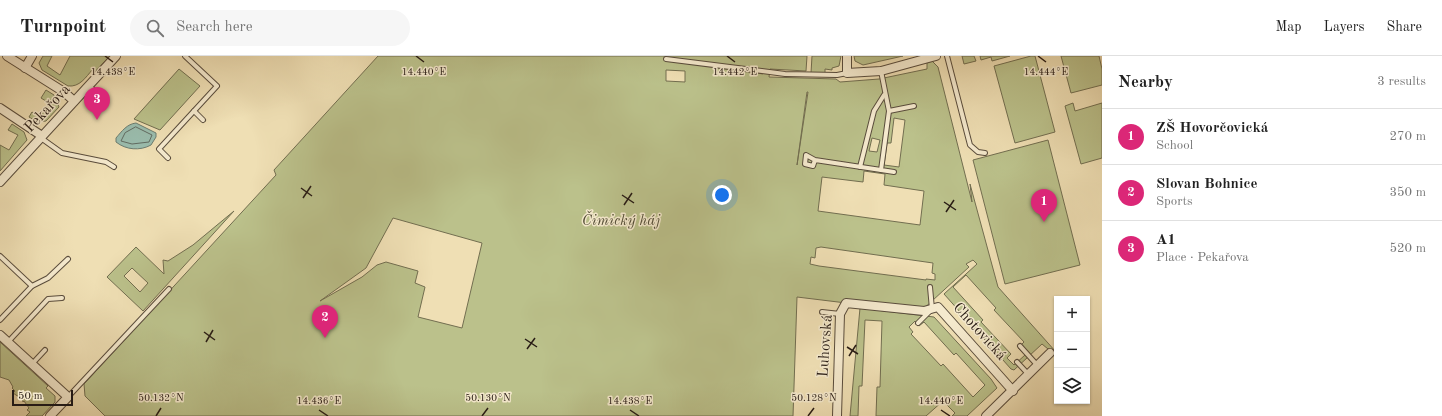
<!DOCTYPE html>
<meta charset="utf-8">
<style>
body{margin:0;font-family:"Old Standard TT",serif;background:#f6f6f6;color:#222}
.controls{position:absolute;right:12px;bottom:12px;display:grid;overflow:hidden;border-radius:0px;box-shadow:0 1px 3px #0004}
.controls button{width:36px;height:36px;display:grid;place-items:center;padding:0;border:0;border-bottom:1px solid #e0e0e0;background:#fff;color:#222;font:20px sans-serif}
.scale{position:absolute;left:12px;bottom:10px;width:61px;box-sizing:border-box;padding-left:4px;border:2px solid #281c15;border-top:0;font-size:11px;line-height:14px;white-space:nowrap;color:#281c15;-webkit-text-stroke:3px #f5eace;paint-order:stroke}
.you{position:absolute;left:722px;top:139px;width:14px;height:14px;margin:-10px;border:3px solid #fff;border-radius:50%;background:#1a73e8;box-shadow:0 0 0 6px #1a73e833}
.badge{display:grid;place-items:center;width:26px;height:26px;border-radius:50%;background:#db2777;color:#fff;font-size:13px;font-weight:700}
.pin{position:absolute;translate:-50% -33px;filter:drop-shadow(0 1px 2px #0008)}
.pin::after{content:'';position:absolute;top:21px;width:14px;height:12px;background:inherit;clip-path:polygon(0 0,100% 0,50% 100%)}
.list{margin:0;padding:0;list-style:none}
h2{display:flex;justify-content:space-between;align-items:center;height:52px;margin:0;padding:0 16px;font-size:17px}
h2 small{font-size:13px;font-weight:400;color:#767676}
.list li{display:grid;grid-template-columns:26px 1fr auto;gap:12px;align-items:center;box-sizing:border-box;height:56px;padding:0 16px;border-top:1px solid #e0e0e0}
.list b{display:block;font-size:15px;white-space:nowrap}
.list p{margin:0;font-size:13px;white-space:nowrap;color:#767676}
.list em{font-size:13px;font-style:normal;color:#767676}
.icon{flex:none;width:22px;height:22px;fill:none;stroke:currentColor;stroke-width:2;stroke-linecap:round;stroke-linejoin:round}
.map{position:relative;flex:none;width:1102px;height:360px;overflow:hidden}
header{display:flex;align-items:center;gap:24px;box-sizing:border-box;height:56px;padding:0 20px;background:#fff;border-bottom:1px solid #e0e0e0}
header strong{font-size:19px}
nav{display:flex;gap:22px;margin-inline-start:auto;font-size:14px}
.search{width:280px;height:36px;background:#f6f6f6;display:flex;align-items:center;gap:10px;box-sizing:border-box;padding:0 14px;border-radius:22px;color:#767676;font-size:15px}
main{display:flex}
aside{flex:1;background:#fff}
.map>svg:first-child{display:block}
.green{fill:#bbc18b;stroke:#726e50;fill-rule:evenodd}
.water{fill:#9abdae;stroke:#6c7d71}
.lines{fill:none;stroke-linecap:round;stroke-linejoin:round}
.shore{stroke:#616c62;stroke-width:1}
.lane-casing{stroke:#5a4d3d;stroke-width:6}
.street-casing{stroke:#5a4d3d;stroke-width:10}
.lane{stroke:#f5eace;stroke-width:4}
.street{stroke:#f5eace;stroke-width:8}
.ticks{fill:none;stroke:#281c15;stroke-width:1.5}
.labels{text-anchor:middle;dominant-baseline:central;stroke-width:3;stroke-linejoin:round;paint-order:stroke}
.street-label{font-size:15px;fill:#281c15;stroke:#f5eace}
.park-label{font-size:15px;font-style:italic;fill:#544e38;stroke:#f5eace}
.ticks-label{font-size:10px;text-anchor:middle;fill:#281c15;stroke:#f5eace;stroke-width:3;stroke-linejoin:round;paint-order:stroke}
</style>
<header>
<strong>Turnpoint</strong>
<div class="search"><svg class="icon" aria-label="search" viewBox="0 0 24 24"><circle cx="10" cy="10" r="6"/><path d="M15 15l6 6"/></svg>Search here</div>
<nav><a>Map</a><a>Layers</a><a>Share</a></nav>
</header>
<main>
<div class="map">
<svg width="1102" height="360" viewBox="0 0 1102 360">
<rect width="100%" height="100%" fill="#efdfb4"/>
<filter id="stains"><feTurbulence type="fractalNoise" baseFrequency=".005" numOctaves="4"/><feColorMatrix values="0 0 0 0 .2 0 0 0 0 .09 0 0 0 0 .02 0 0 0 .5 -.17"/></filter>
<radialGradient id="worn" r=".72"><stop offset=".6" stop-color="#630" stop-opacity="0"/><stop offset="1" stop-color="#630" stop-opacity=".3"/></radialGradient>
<g class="green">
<path d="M43,0H52L47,10L60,19L70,0H110L95,16L93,13C85,22 80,31 68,30L42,14L39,7Z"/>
<path d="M378,0H807L806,15L770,13L769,21L836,23L840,26L879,23L927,13V6L932,5L938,11L972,146L970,128L998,231L1056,296L1054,298L1042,288L1014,314L1011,313L944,238L977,208L973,204L966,208L969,211L920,256L797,241L793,360H105L85,340L84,328L276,119L274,114ZM666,14L685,15V26L666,25ZM807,36H808L797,109ZM894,62L905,64L899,111L884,109L887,87H891ZM872,82L880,84L877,96L869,95ZM864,115L885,118L884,129L924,135L920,169L818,155L822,121L863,126ZM393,162L482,187L462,272L418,261L425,231L415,227L418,215L386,206L377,209L362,221L320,245L366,212ZM821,191L933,207L932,217L935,218V224L926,223V224L819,210L810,208L811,201L815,202L816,192ZM966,219L996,252L994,254L1024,286L1018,292L1025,299L1014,309L1007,302L1011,298L981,266L983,264L953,231Z"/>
<path d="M812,0H841L839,10L832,12V14L825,13V18L811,17Z"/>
<path d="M854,0H903L863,9L855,5Z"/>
<path d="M962,0H974L976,5L964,8Z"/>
<path d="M980,0H1010L992,5L991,1L981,4Z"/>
<path d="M1031,0H1035L1055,76L1015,87L994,10Z"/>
<path d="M1061,0H1099L1102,13V29L1071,37Z"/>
<path d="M179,13L200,30L160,74L134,63Z"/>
<path d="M46,34L54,39L59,51L46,65L37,66L29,61L32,56L40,61L49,47L41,42Z"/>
<path d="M1073,47L1075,55L1102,47V102L1081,108L1065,50Z"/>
<path d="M12,68L24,76L27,84L0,115V89L9,94L18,79L8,74Z"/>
<path d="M1048,84L1080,209L1005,228L973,104Z"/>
<path d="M234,155L143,255L107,221L136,191L164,218L163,204L168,205L193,189ZM132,212L148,227L140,236L124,220Z"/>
<path d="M860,252L934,261L991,323L997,332L967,360H952L955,357L943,345L926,360H876L877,331H880L882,265L865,264L862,330H859L858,360H850ZM915,265L919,270L924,266L954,299L956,297L985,329L973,341L943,308L941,310L911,278L913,276L909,271Z"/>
<path d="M0,286L48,330L46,332L55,340V346L42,360H26L30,356L27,354L29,352L24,345L23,346L22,343L13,337L15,335L12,332L13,331L9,324L0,321Z"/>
</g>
<path class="water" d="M136,67L156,77V81L151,89C140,95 126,94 116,86V82C122,75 127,68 136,67Z"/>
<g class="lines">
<path class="shore" d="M136,71L152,79L149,86L132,88L121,85L125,77Z"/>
<g class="lane-casing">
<g id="lane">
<path d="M947,0L970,89L978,96L985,97"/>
<path d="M666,3L785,18L837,19L847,17"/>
<path d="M881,15L889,55L881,114L894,116"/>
<path d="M89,30L99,39"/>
<path d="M194,55L203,64"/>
<path d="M889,55L914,50"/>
<path d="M41,82L62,97L106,106L114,111"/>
<path d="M168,102L159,93L217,30L185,0"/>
<path d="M815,104L813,110L805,108L806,99L815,104L881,114"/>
<path d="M860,111L874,55L884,39"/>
<path d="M0,200L32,230"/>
<path d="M822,256L840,258"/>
<path d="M0,264L32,230L48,222L68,203"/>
<path d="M918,267L932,253L930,231"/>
<path d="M8,286L48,243L62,242"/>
<path d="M1020,290L1038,310"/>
<path d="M1017,306L1029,319"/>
<path d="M32,308L45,294"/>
<path d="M68,341L169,233"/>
</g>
</g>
<g class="street-casing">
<g id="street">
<path d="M7,0L64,36L74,45"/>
<path d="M847,0V17L881,15L936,0"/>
<path d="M25,12L32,0"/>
<path d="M0,52L42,80"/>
<path d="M0,126L116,0"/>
<path d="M0,279L68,341L50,360"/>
<path d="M837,360L840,258L846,247L924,255L938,251L1013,335"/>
<path d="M986,360L1050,297"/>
</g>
</g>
<use href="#lane" class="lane"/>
<use href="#street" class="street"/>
</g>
<path class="ticks" d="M105,0L113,6M416,0L424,6M727,0L735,6M1038,0L1046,6M301,132L312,140M622,139L634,147M303,142L311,130M944,146L956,154M624,149L632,137M946,156L954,144M204,276L215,284M525,283L537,291M206,286L213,274M847,291L858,298M527,293L535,282M849,300L856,289M319,354L328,360M630,354L639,360M941,354L950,360M156,360L161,352M482,360L488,352M808,360L814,352"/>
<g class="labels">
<g class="street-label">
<text transform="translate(48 53) rotate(-47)">Pekařova</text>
<text transform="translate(979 276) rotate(48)">Chotovická</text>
<text transform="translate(826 290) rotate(-86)">Luhovská</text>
</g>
<g class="park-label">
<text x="621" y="165">Čimický háj</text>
</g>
</g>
<g class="ticks-label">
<text x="113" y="19">14.438°E</text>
<text x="424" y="19">14.440°E</text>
<text x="735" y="19">14.442°E</text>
<text x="1046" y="19">14.444°E</text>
<text x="161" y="345">50.132°N</text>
<text x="488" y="345">50.130°N</text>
<text x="814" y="345">50.128°N</text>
<text x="319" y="348">14.436°E</text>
<text x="630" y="348">14.438°E</text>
<text x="941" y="348">14.440°E</text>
</g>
<rect width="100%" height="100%" filter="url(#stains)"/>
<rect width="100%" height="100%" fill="url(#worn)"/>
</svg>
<div class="controls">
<button>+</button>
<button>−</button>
<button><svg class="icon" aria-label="layers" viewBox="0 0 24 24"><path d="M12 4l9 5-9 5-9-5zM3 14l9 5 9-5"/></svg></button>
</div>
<div class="scale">50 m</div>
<div class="you"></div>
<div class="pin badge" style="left:1044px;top:166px">1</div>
<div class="pin badge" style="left:325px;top:282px">2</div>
<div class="pin badge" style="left:97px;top:64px">3</div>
</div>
<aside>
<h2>Nearby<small>3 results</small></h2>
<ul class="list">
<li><span class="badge">1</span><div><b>ZŠ Hovorčovická</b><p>School</p></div><em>270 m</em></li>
<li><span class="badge">2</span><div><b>Slovan Bohnice</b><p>Sports</p></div><em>350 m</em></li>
<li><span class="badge">3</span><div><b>A1</b><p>Place · Pekařova</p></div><em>520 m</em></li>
</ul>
</aside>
</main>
